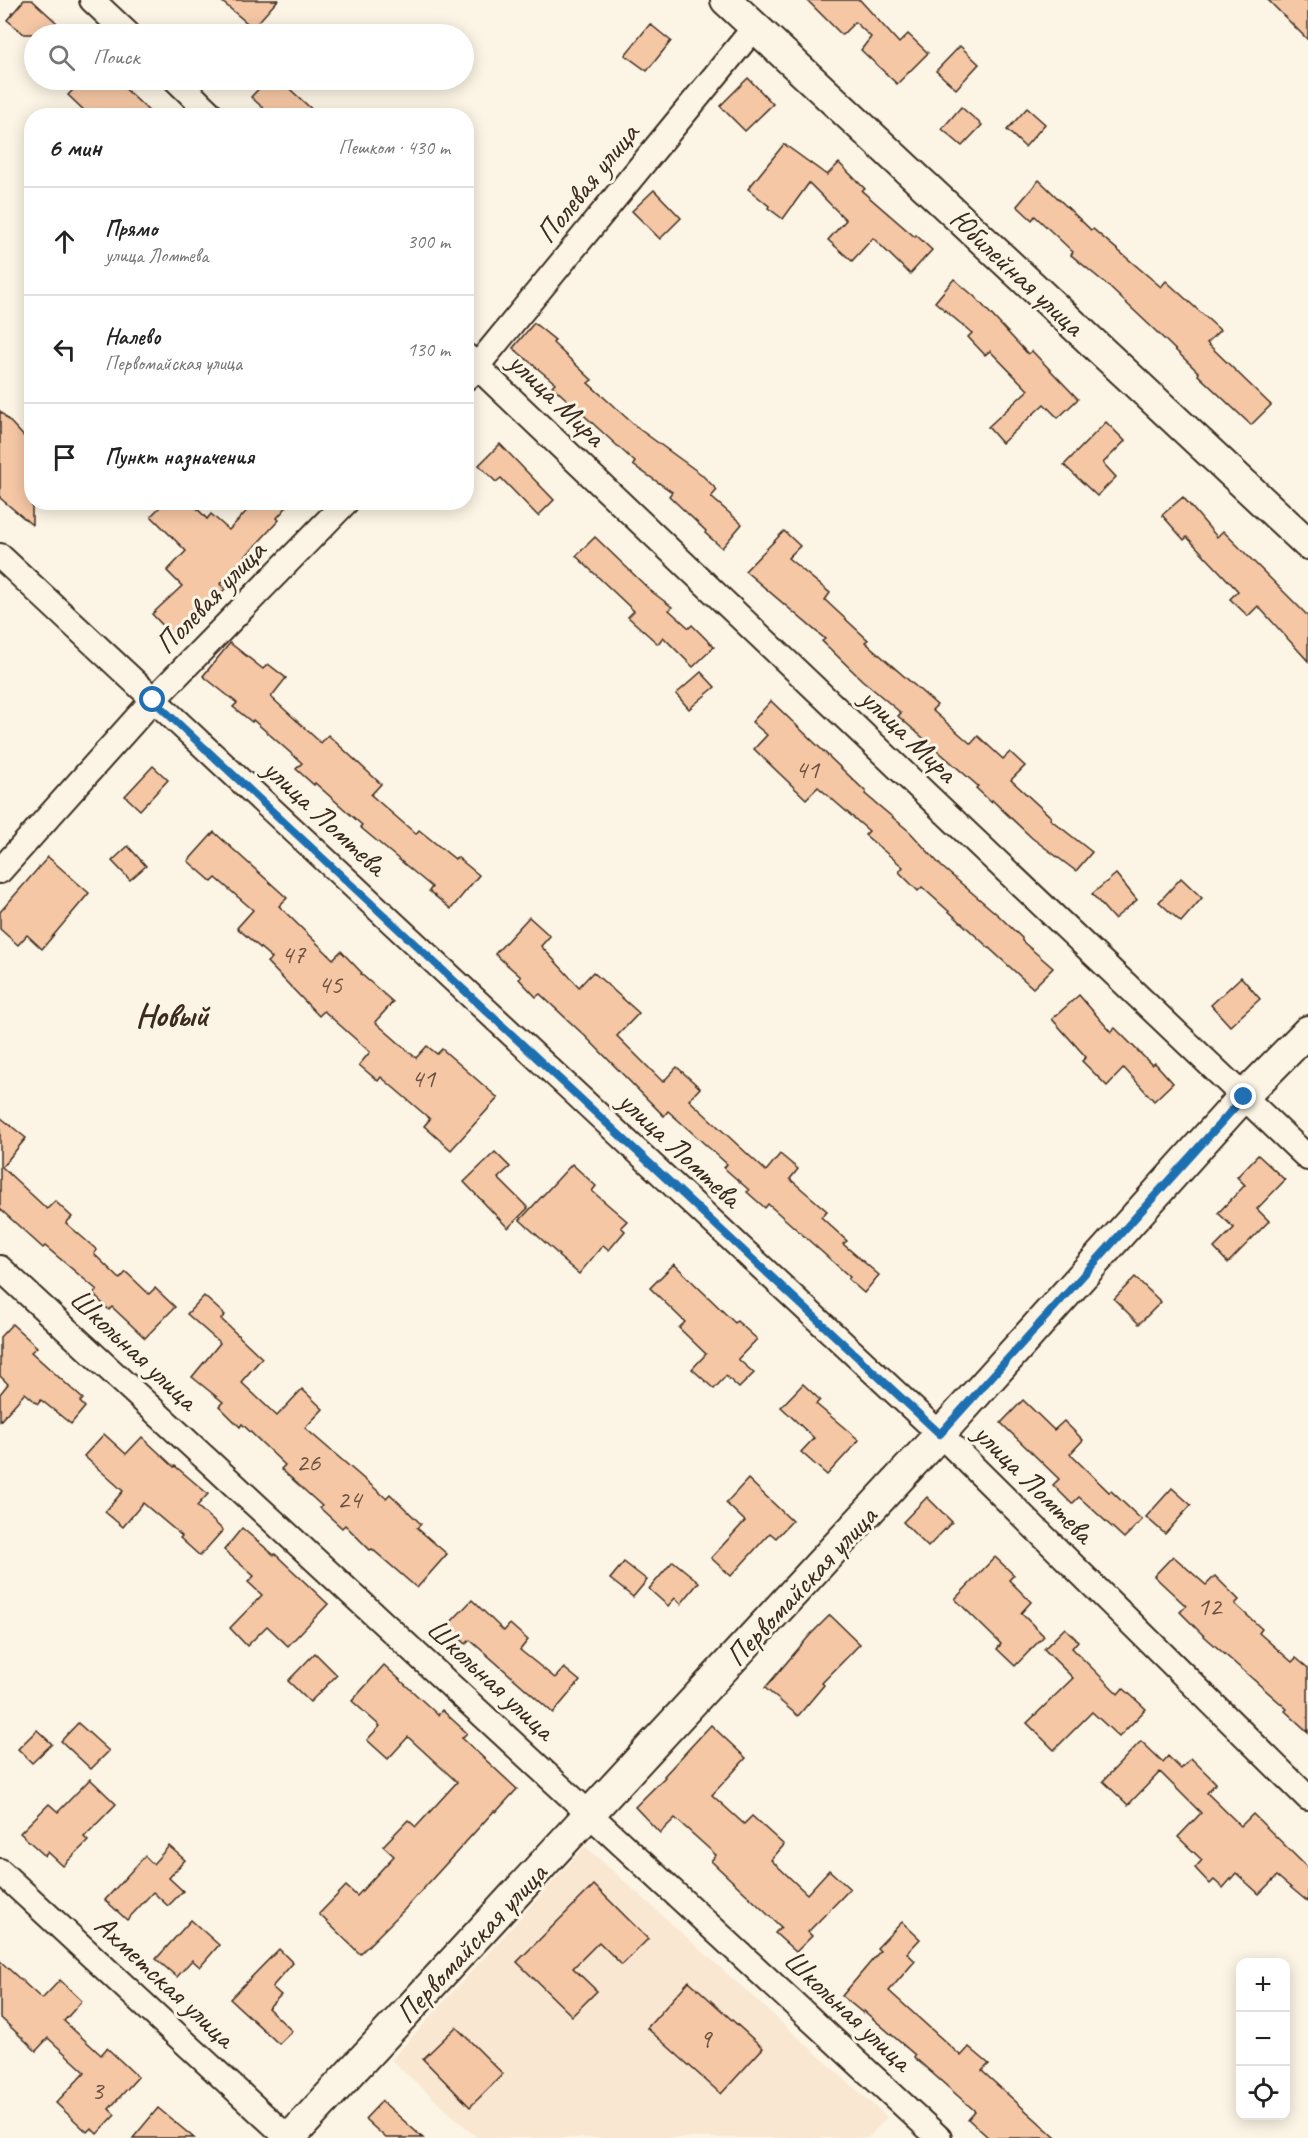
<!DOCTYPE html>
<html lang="ru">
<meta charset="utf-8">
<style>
body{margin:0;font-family:Caveat,sans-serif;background:#f2f2f2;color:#222}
.controls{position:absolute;right:18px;bottom:18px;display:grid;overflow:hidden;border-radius:12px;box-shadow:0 3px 15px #0003}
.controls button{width:54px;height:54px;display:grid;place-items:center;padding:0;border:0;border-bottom:2px solid #e0e0e0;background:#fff;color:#222;font:30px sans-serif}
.stop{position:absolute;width:18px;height:18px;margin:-14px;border:4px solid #1f6fb2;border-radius:50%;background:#fff}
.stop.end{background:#1f6fb2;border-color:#fff;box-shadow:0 2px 6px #0008}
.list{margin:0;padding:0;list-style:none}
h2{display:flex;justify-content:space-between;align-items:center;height:78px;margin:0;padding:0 24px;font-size:26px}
h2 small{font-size:20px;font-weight:400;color:#767676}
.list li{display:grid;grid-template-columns:39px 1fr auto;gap:18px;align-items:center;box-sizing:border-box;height:108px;padding:0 24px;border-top:2px solid #e0e0e0}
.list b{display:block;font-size:22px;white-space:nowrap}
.list p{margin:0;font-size:20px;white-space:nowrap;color:#767676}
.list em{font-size:20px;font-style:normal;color:#767676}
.icon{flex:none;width:33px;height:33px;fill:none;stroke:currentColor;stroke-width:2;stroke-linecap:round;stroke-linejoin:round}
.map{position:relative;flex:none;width:1308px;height:2138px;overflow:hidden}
.search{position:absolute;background:#fff;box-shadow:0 3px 15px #0003;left:24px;top:24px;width:450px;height:66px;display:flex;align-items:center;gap:15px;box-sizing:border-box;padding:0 21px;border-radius:33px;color:#767676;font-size:22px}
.panel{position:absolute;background:#fff;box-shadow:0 3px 15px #0003;left:24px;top:108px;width:450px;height:402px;border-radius:24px}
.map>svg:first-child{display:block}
.built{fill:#fae7d2}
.building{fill:#f5c7a5;stroke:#3b2a1e;stroke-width:1.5}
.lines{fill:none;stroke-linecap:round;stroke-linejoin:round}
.minor-casing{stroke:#3b2a1e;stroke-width:28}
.tertiary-casing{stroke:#3b2a1e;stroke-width:34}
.minor{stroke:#fcf5e5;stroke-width:24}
.tertiary{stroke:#fcf5e5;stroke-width:30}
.route{stroke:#1f6fb2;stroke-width:8}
.labels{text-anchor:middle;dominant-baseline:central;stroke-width:6;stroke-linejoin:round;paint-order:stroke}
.number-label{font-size:27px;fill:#6a5140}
.street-label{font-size:30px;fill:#3b2a1e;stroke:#fcf5e5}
.quarter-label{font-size:33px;font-weight:bold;fill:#3b2a1e;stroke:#fcf5e5}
</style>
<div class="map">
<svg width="1308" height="2138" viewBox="0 0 1308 2138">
<rect width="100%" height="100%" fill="#fcf5e5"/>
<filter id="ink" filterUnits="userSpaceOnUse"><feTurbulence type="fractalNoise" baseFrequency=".0167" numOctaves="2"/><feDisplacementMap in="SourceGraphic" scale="12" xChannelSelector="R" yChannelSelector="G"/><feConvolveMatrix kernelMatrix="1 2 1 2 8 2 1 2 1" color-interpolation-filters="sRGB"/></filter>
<g filter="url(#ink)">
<path class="built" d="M585,1846L887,2117L868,2138H477L391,2060Z"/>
<g class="building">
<path d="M24,0H32L69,34H24L7,20Z"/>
<path d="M220,0H278L253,28Z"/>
<path d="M807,0H860L899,43L908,34L928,53L897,84L861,50L871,37L855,22L842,35Z"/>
<path d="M1268,0H1308V40Z"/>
<path d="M650,24L671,41L647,71L625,55Z"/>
<path d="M960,46L979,64L956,89L936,71Z"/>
<path d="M748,78L773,104L745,131L720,106Z"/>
<path d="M83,80H116L154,116H90L68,95Z"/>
<path d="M267,80H280L319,116H272L251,97Z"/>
<path d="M961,107L982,125L962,146L942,129Z"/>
<path d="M1027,108L1045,124L1025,147L1007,130Z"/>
<path d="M784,144L827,175L839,163L865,189L862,191L915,237L916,235L932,250L910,274L873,238L852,261L828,240L846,220L809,183L783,219L768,208L769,206L748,189Z"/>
<path d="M1039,180L1091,230L1093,229L1161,287L1166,281L1220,330L1207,343L1271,405L1251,425L1198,375L1199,373L1161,336L1105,283L1071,255L1073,252L1035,216L1032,220L1017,206Z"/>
<path d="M654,190L681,218L660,239L632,211Z"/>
<path d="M954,279L975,297L1028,354L1032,351L1078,399L1058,418L1044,404L1002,443L988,427L1028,390L990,351L985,355L968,337L972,333L935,302Z"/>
<path d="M534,323L555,340L553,343L592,380L588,383L639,429L701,474L717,490L711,497L742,524L722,548L705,533L706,531L669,496L672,492L633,465L635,462L552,386L555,383L513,348Z"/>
<path d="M0,411L32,445V525L0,498Z"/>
<path d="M1106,422L1125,441L1103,463L1116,477L1097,496L1064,465Z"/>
<path d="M500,444L554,500L538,516L501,478L496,482L479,465Z"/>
<path d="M1183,497L1217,537L1223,531L1308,616V661L1258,606L1248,616L1230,599L1238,591L1187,537L1184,540L1162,515Z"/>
<path d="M165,502H191L207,519L211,514L229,530L255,502H291L277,518L279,520L220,584L225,589L206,608L203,605L171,634L152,614L182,586L167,571L186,551L151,516Z"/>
<path d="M784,531L800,546L788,558L830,593L825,600L868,640L865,642L937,705L932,710L971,744L978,736L1003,759L1010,752L1025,766L1011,780L1051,817L1050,819L1092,852L1076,871L1032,838L992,800L991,802L976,788L978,786L898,716L901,713L862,680L822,641L825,639L745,571Z"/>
<path d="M595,537L651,591L672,607L669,610L689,628L692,625L714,647L693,667L663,637L658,644L628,617L634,611L576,556Z"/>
<path d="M230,643L263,669L268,664L286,678L271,697L321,743L328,735L381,784L371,795L416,834L419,830L455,859L457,857L479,875L451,909L429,891L432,887L360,827L362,825L315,783L314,785L296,769L302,763L253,720L252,722L233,707L237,703L203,676Z"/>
<path d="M701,672L715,687L689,709L676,694Z"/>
<path d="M771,701L866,792L865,794L910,832L942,867L998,915L1022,938V941L1053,968L1033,988L922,887L918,891L899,872L903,867L865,835L869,831L818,787L806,799L754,749L767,735L752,722Z"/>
<path d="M153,766L168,780L140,810L125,796Z"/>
<path d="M214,832L287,898L279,906L333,959L341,951L362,973L361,974L393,1002L375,1022L416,1058L427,1046L437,1054L442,1049L498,1098L451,1150L424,1126L430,1119L381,1077L378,1081L359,1065L370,1052L324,1011L319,1016L267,962L272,958L237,928L253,910L216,878L212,882L188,861Z"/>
<path d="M128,846L146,866L130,880L112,861Z"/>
<path d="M48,857L89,893L42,949L27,935L18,945L0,929V912Z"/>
<path d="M1116,874L1137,900L1114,919L1092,894Z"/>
<path d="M1181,878L1202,898L1181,922L1159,902Z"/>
<path d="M529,917L550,936L541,946L579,987L593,972L639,1013L617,1036L663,1082L677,1067L700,1088L689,1100L766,1171L780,1154L798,1169L790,1179L827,1211L821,1217L847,1241L843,1244L879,1275L864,1293L848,1279L850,1277L768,1204L765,1208L747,1192L749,1190L724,1168L727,1164L668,1111L664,1116L585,1036L540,994L536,997L519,979L521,977L495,954Z"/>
<path d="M1241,977L1260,999L1230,1026L1211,1005Z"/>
<path d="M1079,995L1111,1032L1115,1028L1152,1065L1155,1063L1173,1083L1154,1101L1124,1068L1107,1086L1082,1061L1086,1057L1052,1019Z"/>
<path d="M0,1117L26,1138L2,1167L47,1209L55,1201L72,1217L66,1223L97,1250L94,1254L120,1279L126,1272L149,1294L155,1288L175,1307L145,1338L112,1307L109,1310L93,1294L97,1290L45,1246L43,1248L0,1209Z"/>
<path d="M495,1152L510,1167L498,1178L528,1208L508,1228L464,1182Z"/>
<path d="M1258,1155L1285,1180L1257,1209L1269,1221L1228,1263L1214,1248L1234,1228L1218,1213L1245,1185L1237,1177Z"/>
<path d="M572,1164L596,1186L592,1191L627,1221L621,1227L625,1231L609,1250L603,1245L579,1274L558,1256L559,1255L520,1220Z"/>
<path d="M674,1264L735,1323L737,1321L757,1339L738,1359L754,1373L739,1388L726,1376L714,1389L692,1369L706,1354L679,1328L685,1322L650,1288Z"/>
<path d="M1135,1277L1161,1302L1139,1324L1114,1299Z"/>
<path d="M204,1296L225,1315L221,1319L262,1358L241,1382L277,1416L302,1389L323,1409L305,1428L386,1498L390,1494L421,1524L417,1528L447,1554L417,1588L372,1549L370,1550L345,1525L342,1528L320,1508L322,1506L281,1469L285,1465L242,1424L240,1427L219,1406L223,1402L192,1377L220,1343L187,1314Z"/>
<path d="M12,1324L37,1347L31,1352L83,1399L80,1402L85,1407L71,1424L41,1400L38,1404L25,1393L0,1421V1394L8,1384L0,1376V1337Z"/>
<path d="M803,1384L820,1400L816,1404L859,1440L827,1475L801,1452L814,1438L781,1407Z"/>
<path d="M1023,1400L1054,1430L1064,1421L1083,1440L1070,1454L1109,1492L1111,1491L1142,1520L1124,1538L1079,1497L1072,1504L1053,1485L1059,1479L1001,1423Z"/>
<path d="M104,1434L126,1454L142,1437L174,1467L175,1466L208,1494L197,1506L223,1530L200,1556L180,1538L182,1536L143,1503L123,1527L105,1512L123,1491L84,1456Z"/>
<path d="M748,1479L792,1521L776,1538L770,1533L731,1576L711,1558L745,1521L726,1503Z"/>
<path d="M1172,1488L1191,1505L1165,1534L1146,1517Z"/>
<path d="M927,1497L952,1522L928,1547L903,1522Z"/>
<path d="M242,1528L274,1555L275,1554L328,1604L288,1646L267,1626L247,1646L230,1628L262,1595L248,1582L254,1576L224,1550Z"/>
<path d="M1173,1556L1206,1585L1215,1576L1239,1600L1235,1604L1262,1629L1259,1633L1292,1662L1296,1658L1308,1668V1732L1285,1711L1287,1709L1204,1636L1180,1612L1186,1606L1154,1576Z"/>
<path d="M995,1557L1014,1575L1009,1580L1031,1602L1021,1613L1044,1636L1015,1666L997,1649L1001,1644L955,1599Z"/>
<path d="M673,1561L699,1582L681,1604L675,1598L668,1606L649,1589Z"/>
<path d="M624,1562L647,1580L633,1597L610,1579Z"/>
<path d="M472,1600L504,1631L510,1624L528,1640L520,1650L555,1678L564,1668L580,1681L553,1713L470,1640L466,1644L447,1626Z"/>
<path d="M830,1615L860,1644L822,1683L824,1685L798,1716L765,1688L810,1635Z"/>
<path d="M1065,1628L1078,1641L1072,1648L1118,1694L1123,1688L1146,1709L1119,1737L1092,1712L1054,1750L1027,1723L1073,1678L1044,1649Z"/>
<path d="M315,1653L337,1675L310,1702L288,1681Z"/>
<path d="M384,1665L438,1715L442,1710L467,1733L462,1738L517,1789L496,1812L494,1811L404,1910L360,1954L319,1914L346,1886L357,1896L394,1856L383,1846L408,1820L416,1827L457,1782L408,1737L388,1759L367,1740L380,1726L352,1701Z"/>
<path d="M78,1723L109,1751L91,1769L61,1741Z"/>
<path d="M711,1725L746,1758L712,1795L744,1824L752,1816L784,1845L771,1860L807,1894L829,1870L850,1889L808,1932L812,1936L796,1952L775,1933L781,1927L711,1861L716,1855L675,1818L660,1833L635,1807L665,1777L664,1776Z"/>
<path d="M37,1730L52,1744L32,1763L18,1749Z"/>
<path d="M1141,1741L1163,1762L1168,1756L1181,1769L1191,1758L1216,1783L1207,1793L1241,1826L1253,1814L1308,1868V1902L1277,1876L1259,1894L1236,1873L1223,1888L1214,1880L1210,1884L1195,1868L1202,1860L1178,1837L1201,1813L1160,1772L1128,1805L1103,1781Z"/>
<path d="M90,1779L116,1804L84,1837L88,1841L63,1866L48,1852L45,1856L20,1833L49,1804L58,1812Z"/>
<path d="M169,1846L185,1860L169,1878L183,1891L168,1906L153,1892L127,1920L105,1900L145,1856L153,1864Z"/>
<path d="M594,1885L648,1939L622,1965L599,1942L573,1968L597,1991L572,2016L517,1962Z"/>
<path d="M191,1920L219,1945L200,1967L192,1960L177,1977L156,1959Z"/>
<path d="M902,1922L920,1939L907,1953L915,1961L889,1991L961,2056L969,2047L989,2064L982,2071L1056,2138H989L968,2119L975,2111L914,2057L915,2055L864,2011L863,2013L842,1996L880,1951L877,1948Z"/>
<path d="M279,1949L293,1963L272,1987L281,1995L268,2008L292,2031L279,2044L230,1999Z"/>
<path d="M0,1961L42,1999L60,1980L82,2001L64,2021L101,2055L107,2048L138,2077L109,2109L115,2115L97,2134L91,2128L87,2132L56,2103L85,2072L48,2038L36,2051L0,2017Z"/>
<path d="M689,1981L763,2048L721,2094L647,2028Z"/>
<path d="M456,2027L503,2074L470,2107L423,2059Z"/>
<path d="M382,2101L423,2138H386L365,2119Z"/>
<path d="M158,2108L194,2138H133Z"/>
</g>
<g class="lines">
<g class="minor-casing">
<g id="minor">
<path d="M92,0L128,34"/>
<path d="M176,80L213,116"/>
<path d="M466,356L1308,1158"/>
<path d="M468,377L755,27"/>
<path d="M0,556L940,1434L1308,1798"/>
<path d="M0,871L153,700L346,502"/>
<path d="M0,1268L939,2138"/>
<path d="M0,1871L288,2138"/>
</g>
</g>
<g class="tertiary-casing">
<g id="tertiary">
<path d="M726,0L1308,544"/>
<path d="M290,2138L940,1434L1243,1097L1308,1031"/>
</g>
</g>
<use href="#minor" class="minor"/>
<use href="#tertiary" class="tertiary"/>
</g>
</g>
<g class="lines" filter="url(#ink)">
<path class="route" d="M153,700L940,1434L1244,1097"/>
</g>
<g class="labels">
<g class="number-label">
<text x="807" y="769">41</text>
<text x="293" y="954">47</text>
<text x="330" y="984">45</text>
<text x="423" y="1078">41</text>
<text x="308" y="1462">26</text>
<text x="349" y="1499">24</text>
<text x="1209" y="1606">12</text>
<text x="705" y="2038">9</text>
<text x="97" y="2090">3</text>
</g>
<g class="street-label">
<text transform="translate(587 183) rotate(-51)">Полевая улица</text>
<text transform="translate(1017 272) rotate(43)">Юбилейная улица</text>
<text transform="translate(557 399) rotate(44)">улица Мира</text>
<text transform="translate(210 597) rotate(-46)">Полевая улица</text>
<text transform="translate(909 735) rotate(44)">улица Мира</text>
<text transform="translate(325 817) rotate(43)">улица Ломтева</text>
<text transform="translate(680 1149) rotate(43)">улица Ломтева</text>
<text transform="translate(134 1349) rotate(43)">Школьная улица</text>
<text transform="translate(1034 1483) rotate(45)">улица Ломтева</text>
<text transform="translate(801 1586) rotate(-47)">Первомайская улица</text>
<text transform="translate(491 1679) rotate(43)">Школьная улица</text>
<text transform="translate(471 1943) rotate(-47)">Первомайская улица</text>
<text transform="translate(165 1981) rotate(43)">Ахметская улица</text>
<text transform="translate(848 2010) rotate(43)">Школьная улица</text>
</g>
<g class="quarter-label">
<text x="172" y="1015">Новый</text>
</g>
</g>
</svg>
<div class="controls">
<button>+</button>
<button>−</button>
<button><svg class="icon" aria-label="locate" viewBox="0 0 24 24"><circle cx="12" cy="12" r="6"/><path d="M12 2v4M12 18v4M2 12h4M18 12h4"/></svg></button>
</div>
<div class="stop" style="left:153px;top:700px"></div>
<div class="stop end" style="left:1244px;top:1097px"></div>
<div class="search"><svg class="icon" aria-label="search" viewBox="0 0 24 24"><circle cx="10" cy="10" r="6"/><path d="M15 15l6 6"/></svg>Поиск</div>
<section class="panel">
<h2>6 мин<small>Пешком · 430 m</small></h2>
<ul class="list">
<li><svg class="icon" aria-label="ahead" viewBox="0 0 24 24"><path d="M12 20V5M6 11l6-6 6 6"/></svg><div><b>Прямо</b><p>улица Ломтева</p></div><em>300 m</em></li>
<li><svg class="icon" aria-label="left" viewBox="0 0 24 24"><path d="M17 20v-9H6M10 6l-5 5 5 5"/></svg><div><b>Налево</b><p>Первомайская улица</p></div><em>130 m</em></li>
<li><svg class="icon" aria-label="arrive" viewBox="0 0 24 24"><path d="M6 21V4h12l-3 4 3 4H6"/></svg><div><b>Пункт назначения</b></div></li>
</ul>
</section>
</div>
